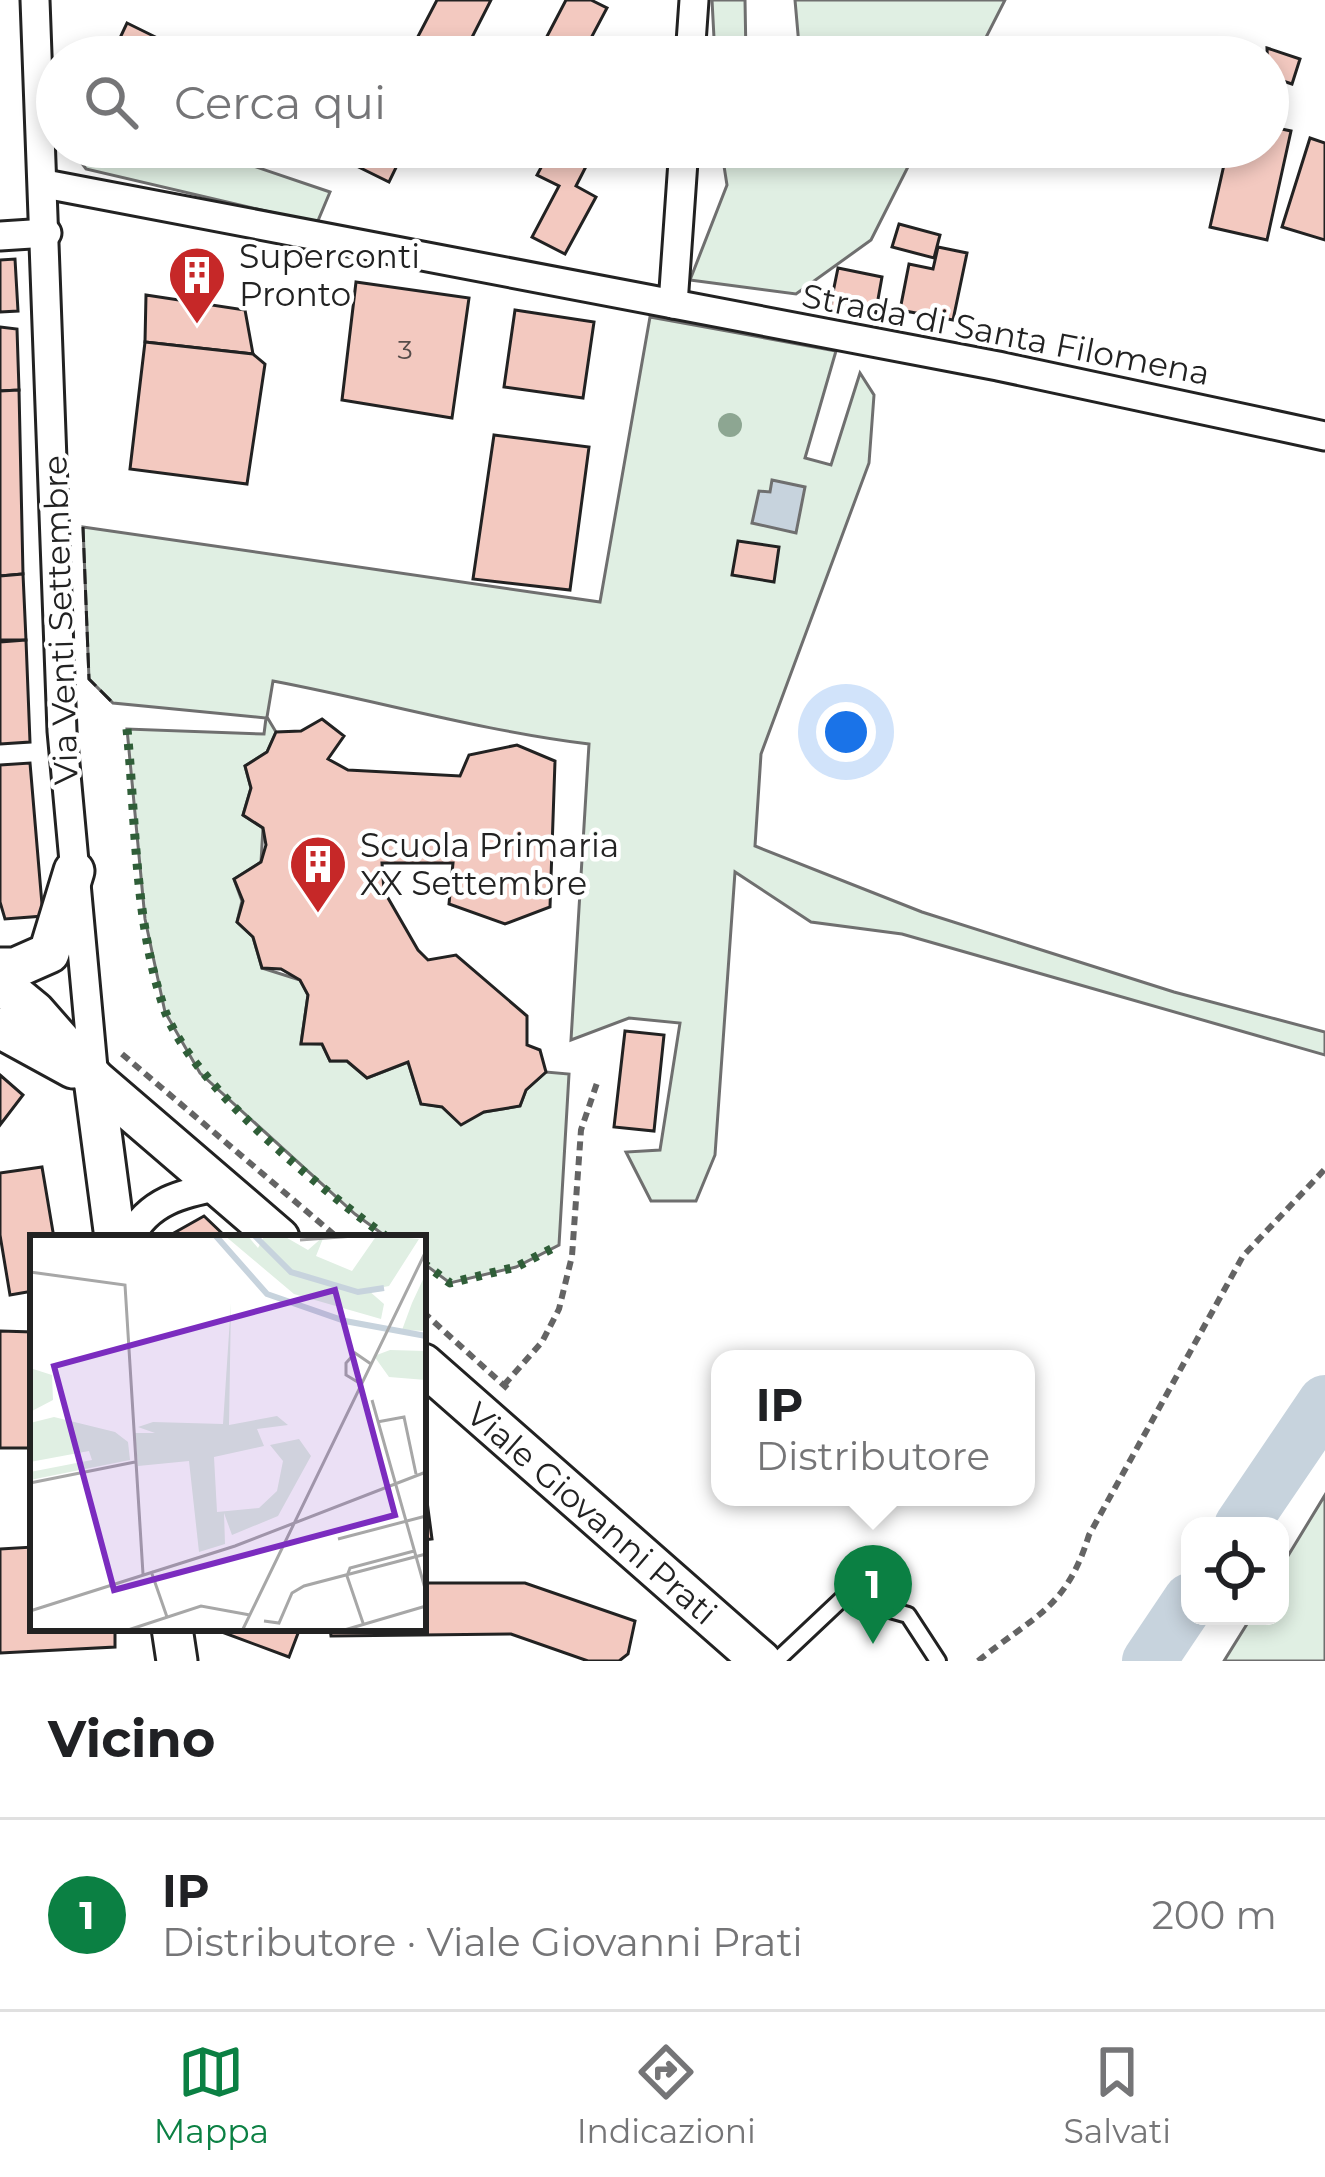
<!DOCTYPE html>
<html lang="it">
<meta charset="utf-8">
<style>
body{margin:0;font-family:Montserrat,sans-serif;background:#f2f2f2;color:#202124}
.controls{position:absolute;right:36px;bottom:36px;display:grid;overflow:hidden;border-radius:24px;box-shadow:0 6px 18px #0003}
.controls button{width:108px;height:108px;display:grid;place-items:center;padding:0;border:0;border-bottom:3px solid #e0e0e0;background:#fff;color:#202124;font:60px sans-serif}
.you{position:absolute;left:846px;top:732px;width:42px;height:42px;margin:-30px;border:9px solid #fff;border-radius:50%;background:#1a73e8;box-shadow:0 0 0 18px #1a73e833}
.badge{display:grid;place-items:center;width:78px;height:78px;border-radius:50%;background:#0b8043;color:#fff;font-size:39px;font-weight:700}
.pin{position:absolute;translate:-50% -99px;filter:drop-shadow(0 3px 6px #0008)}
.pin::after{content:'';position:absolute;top:63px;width:42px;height:36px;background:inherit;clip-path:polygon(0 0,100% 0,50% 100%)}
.popup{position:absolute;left:711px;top:1350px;width:324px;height:156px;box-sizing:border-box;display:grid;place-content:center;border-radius:24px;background:#fff;filter:drop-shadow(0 3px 9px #0005);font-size:39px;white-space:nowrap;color:#757577}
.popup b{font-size:45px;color:#202124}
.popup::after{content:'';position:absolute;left:50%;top:100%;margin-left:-24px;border:24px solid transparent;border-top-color:#fff}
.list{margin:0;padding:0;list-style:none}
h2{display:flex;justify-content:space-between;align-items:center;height:156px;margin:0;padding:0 48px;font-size:51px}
h2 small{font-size:39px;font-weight:400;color:#757577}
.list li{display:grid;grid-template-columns:78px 1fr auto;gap:36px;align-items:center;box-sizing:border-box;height:192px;padding:0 48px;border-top:3px solid #e0e0e0}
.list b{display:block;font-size:45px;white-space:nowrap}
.list p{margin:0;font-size:39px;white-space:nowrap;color:#757577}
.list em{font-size:39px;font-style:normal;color:#757577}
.icon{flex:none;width:66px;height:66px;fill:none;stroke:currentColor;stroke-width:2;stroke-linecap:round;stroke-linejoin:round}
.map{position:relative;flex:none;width:1325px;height:1661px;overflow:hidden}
.search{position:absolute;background:#fff;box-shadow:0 6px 18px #0003;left:36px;right:36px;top:36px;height:132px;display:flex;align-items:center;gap:30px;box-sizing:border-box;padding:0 42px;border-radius:66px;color:#757577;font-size:45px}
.sheet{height:348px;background:#fff}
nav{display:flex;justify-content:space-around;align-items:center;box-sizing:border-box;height:168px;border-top:3px solid #e0e0e0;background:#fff;font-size:33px;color:#757577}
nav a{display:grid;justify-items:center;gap:6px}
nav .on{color:#0b8043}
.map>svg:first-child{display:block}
.green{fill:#e0efe3;stroke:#6f6f6f;stroke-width:3}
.water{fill:#c7d3dd;stroke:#6f6f6f;stroke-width:3}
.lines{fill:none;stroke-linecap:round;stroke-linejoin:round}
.river{stroke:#c7d3dd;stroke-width:54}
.building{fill:#f3c9c0;stroke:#222;stroke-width:3}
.lane-casing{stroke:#222;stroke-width:20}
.street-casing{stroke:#222;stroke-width:33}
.secondary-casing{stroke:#222;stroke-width:45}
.path{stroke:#646464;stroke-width:6;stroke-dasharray:9 6;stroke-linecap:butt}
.lane{stroke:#fff;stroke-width:14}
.street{stroke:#fff;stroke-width:27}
.secondary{stroke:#fff;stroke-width:39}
.hedge{stroke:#2f5e38;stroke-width:9;stroke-dasharray:6 9;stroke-linecap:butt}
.fence{stroke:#222;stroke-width:3;stroke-dasharray:15 6;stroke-linecap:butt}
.tree{fill:#8da692}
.labels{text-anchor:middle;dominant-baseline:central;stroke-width:9;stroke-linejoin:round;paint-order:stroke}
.number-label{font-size:27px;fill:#564c4a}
.poi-label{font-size:33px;fill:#222;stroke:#fff;text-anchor:start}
.street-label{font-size:33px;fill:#222;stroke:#fff}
.inset-river{fill:none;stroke:#c7d3dd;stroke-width:6}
.inset-road{fill:none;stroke:#a7a7a7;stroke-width:3}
.view{fill:#7b2cbf;fill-opacity:0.15;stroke:#7b2cbf;stroke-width:6}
.inset-edge{fill:none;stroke:#222;stroke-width:6}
</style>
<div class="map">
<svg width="1325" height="1661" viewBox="0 0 1325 1661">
<rect width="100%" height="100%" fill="#fff"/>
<g class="green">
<path d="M712,0H745L746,57H715Z"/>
<path d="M795,0H1005L976,57H800Z"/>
<path d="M70,147H197L330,192L317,223L86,169Z"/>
<path d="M721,147H918L871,240L796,294L690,280L727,185Z"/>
<path d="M650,317L836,351L805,458L831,465L860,373L874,395L869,463L761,754L755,846L922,912L1174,992L1325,1032V1055L902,934L811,922L735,872L715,1155L696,1201H651L626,1152L660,1150L680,1023L629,1018L571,1040L589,744C482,731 379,701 273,681L267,717L276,732L267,752L245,766L251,788L243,815L263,828L261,862L234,879L242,901L237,922L253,937L262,968L300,980L308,995L301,1043L322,1044L330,1061H347L367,1078L408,1062L421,1104L484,1112L520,1106L526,1090L546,1072L569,1074L559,1245L516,1267L450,1283L423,1263V1238H388L355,1214L200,1073L165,1012L145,919L127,729L264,734L266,718L113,703L89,679L83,527L600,602Z"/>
<path d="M1325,1495V1661H1224L1252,1616H1280V1569Z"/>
</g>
<path class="water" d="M772,480L805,487L796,533L752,523L759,491L770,492Z"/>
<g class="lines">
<g class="river">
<path d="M1241,1526L1325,1402"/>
<path d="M1149,1661L1190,1600"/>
</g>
</g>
<g class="building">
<path d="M437,0H491L462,57H439L414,44Z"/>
<path d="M566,0H591L607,8L582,55L586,57H564L543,44Z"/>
<path d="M127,23L196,57H111Z"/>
<path d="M1267,48L1300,59L1292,84L1268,76Z"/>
<path d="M1268,126L1291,131L1267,240L1210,227L1228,147H1268Z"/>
<path d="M1310,138L1325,143V240L1282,227Z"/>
<path d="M257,147H292L285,161Z"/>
<path d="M318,147H406L389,182Z"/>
<path d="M552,147H596L576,186L596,197L565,254L532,237L559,186L537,175Z"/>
<path d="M899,224L940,235L934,258L892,247Z"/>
<path d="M938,247L967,253L953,320L900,310L909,264L933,269Z"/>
<path d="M15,259L18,311L0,312V260Z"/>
<path d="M838,268L882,277L875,316L830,307Z"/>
<path d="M356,282L469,298L452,418L342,400Z"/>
<path d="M146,295L245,310L253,354L145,342Z"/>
<path d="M515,310L594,322L583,398L504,387Z"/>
<path d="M0,327L17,329L19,390L0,391Z"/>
<path d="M145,342L253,354L265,364L247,484L130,469Z"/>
<path d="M19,390L23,574L0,576V391Z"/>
<path d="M494,435L589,447L570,590L473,579Z"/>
<path d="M738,541L779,547L774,582L732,575Z"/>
<path d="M23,574L26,640H0V576Z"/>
<path d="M26,640L30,742L0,744V642Z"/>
<path d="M322,719L344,736L328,759L348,770L460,776L469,755L517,745L555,761L550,907L505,924L449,904L453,863H382L384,891L418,950L428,960L456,955L527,1016V1045L540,1050L546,1072L526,1090L520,1106L484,1112L461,1125L442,1107L421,1104L408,1062L367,1078L347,1061H330L322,1044H301L308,995L300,980L281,969L262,968L253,937L237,922L243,901L234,879L261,862L266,845L263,828L243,815L251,788L245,766L267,752L276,732L301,731Z"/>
<path d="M30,763L43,916L5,919L0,902V765Z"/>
<path d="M625,1031L664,1035L654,1131L614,1127Z"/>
<path d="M0,1075L23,1095L0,1125Z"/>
<path d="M42,1167L54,1238H33V1291L10,1295L0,1235V1173Z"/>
<path d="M204,1216L227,1238H165Z"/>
<path d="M0,1331L33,1332V1448H0Z"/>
<path d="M423,1471L432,1539L423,1540Z"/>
<path d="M33,1547V1628H115V1647L0,1653V1549Z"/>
<path d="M423,1583H525L635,1621L628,1654L619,1661H588L511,1634L331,1636L330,1628H423Z"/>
<path d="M211,1628H300L289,1657Z"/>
</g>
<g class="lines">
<g class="lane-casing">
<path id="lane" d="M776,1661L844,1597L908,1615L938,1661"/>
</g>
<g class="street-casing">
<g id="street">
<path d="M35,0L62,731L94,1079"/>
<path d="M690,57L694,0"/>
<path d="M45,184L998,366L1325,436"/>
<path d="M0,236L47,233"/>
<path d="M673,304L684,147"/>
<path d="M130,1238C148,1201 183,1193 220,1186"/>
</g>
</g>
<g class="secondary-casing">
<g id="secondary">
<path d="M0,968H15L49,953L74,871"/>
<path d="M0,983L34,1011L94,1079L279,1238"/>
<path d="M0,1028L73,1068"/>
<path d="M94,1079L115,1238"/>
<path d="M423,1364L761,1661"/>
<path d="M172,1628L177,1661"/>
</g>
</g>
<g class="path">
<path d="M122,1054L338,1238"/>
<path d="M423,1312L509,1390"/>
<path d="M504,1385L542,1342L559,1309L572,1256L581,1130L598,1080"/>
<path d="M978,1661C1035,1615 1066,1609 1089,1535L1243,1256L1325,1169"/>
</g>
<use href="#lane" class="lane"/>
<use href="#street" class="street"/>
<use href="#secondary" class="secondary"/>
<g class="hedge">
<path d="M127,729C136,820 134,923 165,1011C192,1085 323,1191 388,1238"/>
<path d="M423,1263L450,1283L516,1267L559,1245"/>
</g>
<path class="fence" d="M83,527L89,679L113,703"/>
</g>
<circle class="tree" cx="730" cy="425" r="12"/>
<defs>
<g id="building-pin" transform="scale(3)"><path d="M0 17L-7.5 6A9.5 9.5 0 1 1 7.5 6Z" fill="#c62828" stroke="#fff"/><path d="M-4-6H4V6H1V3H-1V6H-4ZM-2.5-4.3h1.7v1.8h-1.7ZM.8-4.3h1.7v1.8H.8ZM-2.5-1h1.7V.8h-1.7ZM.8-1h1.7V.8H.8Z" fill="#fff"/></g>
</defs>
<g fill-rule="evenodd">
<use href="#building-pin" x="197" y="275"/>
<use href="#building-pin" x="318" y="864"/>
</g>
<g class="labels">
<g class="number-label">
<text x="405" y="349">3</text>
</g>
<g class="poi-label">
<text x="239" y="256">Superconti<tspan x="239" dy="38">Pronto</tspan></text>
<text x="360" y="845">Scuola Primaria<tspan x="360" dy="38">XX Settembre</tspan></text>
</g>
<g class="street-label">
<text transform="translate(1006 334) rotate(11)">Strada di Santa Filomena</text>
<text transform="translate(60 620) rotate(-92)">Via Venti Settembre</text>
<text transform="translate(592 1513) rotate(41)">Viale Giovanni Prati</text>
</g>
</g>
<g transform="translate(30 1235)">
<rect width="396" height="396" fill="#fff"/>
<path d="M194,0H217L228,13L235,0H252L278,15L294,1L286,21L322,36L347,0L389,4L359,51L338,55L354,69L351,84L264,59ZM396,38V96L372,95L382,68ZM201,68L199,190L247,181L258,190L227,194L234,211L184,222L187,277L229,273L247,256L253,226L240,210L269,204L281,221L248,281L202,300L194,278L195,309L169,317L159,226L108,231L105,198H125L108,192L123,187L193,189ZM360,115L396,116V145L359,142L344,121ZM0,133L22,140L23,165L2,176ZM24,182L85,197L98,207L100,225L0,245V237L62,225L59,216L0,227V188Z" fill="#e0efe3"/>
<path class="inset-river" d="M185,0L237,59L315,86L396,101M224,0L261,37L328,57L354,53"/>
<path class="inset-road" d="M270,5L338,0M0,37L95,50L113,339M331,149L316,140V128L325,118L341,129M342,165L396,357M347,187L374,182L386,239M0,248L105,227M308,304L396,281M121,336L137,382M317,341L320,333L384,316M317,341L333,388M0,376L205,311L396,237M234,386L249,388L262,358L274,351L396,319M95,396L171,371L220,380M212,396L396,16M311,396L396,371"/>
<path class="view" d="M305,55L365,280L84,355L24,131Z"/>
<rect width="396" height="396" class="inset-edge"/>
</g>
</svg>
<div class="controls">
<button><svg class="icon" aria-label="locate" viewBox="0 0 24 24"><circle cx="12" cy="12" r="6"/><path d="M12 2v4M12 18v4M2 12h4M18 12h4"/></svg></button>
</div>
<div class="you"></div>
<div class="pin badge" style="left:873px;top:1644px">1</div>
<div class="popup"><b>IP</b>Distributore</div>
<div class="search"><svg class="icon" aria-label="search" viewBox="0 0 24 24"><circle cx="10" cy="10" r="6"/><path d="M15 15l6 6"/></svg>Cerca qui</div>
</div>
<section class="sheet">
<h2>Vicino<small></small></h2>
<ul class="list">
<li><span class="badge">1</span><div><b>IP</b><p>Distributore · Viale Giovanni Prati</p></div><em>200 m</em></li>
</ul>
</section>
<nav>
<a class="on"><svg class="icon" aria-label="map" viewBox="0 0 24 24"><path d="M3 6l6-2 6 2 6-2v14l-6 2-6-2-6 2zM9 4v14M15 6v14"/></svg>Mappa</a>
<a><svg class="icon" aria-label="directions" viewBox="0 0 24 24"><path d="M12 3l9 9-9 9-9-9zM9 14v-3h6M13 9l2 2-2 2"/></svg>Indicazioni</a>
<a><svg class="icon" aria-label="saved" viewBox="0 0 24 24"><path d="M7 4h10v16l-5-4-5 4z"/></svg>Salvati</a>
</nav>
